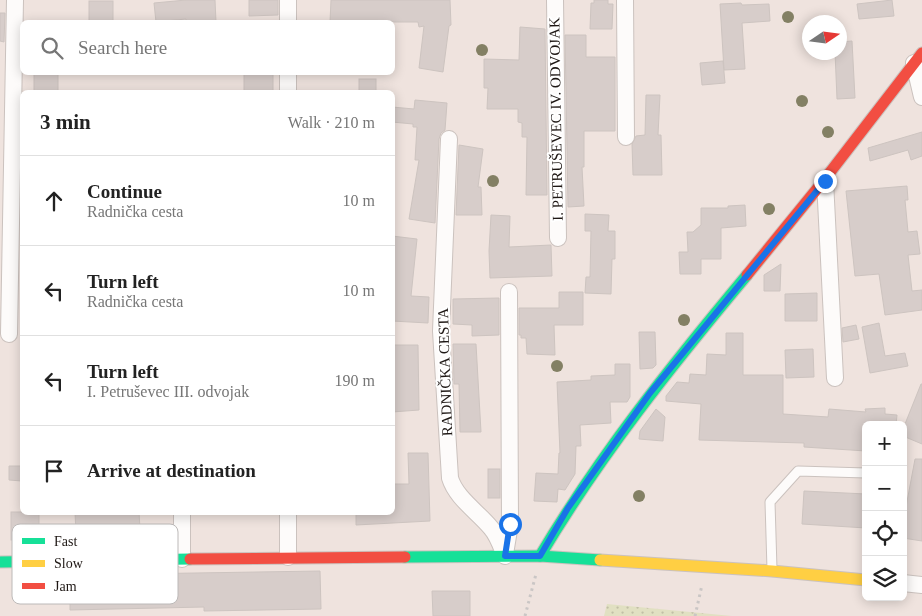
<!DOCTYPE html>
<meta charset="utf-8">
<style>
body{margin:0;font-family:"Times New Roman",serif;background:#f6f6f6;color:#222}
.controls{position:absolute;right:15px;bottom:15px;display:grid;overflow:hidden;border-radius:8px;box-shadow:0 2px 12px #0003}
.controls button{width:45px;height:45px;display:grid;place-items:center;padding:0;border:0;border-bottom:1px solid #e0e0e0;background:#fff;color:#222;font:25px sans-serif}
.compass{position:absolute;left:802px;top:15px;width:45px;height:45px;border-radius:50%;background:#fff;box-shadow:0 2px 12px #0003;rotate:77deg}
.stop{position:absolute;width:15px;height:15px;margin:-11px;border:4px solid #1a73e8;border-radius:50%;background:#fff}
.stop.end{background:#1a73e8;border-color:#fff;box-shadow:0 1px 5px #0008}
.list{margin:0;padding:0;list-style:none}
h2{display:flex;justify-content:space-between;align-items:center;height:65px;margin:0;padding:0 20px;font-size:21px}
h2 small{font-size:16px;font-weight:400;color:#767676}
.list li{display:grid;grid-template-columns:32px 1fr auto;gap:15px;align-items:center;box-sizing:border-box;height:90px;padding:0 20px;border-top:1px solid #e0e0e0}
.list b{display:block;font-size:19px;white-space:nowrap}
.list p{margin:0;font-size:16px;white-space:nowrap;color:#767676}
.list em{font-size:16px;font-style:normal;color:#767676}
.icon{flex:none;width:28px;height:28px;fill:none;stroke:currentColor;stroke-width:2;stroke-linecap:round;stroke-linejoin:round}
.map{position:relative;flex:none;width:922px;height:616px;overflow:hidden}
.search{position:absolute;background:#fff;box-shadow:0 2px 12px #0003;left:20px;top:20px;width:375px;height:55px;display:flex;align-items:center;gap:12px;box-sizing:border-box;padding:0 18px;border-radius:8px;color:#767676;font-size:19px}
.panel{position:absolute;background:#fff;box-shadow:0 2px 12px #0003;left:20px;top:90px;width:375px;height:425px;border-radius:8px}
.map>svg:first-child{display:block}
.grass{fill:url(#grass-dots)}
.building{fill:#d7cdca;stroke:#cdc4c0}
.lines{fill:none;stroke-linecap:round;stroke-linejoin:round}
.lane-casing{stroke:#cbc2be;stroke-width:11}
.street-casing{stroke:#cbc2be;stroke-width:18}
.fast-casing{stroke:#cbc2be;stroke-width:13}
.slow-casing{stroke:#cbc2be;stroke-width:13}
.jam-casing{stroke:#cbc2be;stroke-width:13}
.path{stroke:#cac6c5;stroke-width:3;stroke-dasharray:2.5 4;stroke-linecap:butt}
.lane{stroke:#fdfbfa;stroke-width:9}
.street{stroke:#fdfbfa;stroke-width:16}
.fast{stroke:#16e098;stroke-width:11}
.slow{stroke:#ffcf43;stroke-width:11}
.jam{stroke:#f24e42;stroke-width:11}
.tree{fill:#838064}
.route{stroke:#1a73e8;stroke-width:6}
.labels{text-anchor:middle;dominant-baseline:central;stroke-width:4;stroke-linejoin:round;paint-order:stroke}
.street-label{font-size:15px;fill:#1e1714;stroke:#fff}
.key{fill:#fff;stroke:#bcb9b8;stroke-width:1}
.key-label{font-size:14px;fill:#1e1714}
</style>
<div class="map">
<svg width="922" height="616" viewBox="0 0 922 616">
<defs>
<pattern id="grass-dots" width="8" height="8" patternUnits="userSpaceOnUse" patternTransform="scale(1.25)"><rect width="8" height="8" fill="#e1e0c2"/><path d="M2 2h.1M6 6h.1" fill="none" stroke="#c1bfa6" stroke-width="1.8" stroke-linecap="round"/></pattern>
</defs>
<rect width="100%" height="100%" fill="#efe3de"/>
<path class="grass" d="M607,604L732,616H604Z"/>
<g class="building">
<path d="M186,0H215L216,22H186V19L156,22L154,3Z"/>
<path d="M249,0H278V15L249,16Z"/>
<path d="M331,0H450L451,25L449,26L443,72L419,68L424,26L419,27L418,22H330Z"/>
<path d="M594,0H608V4H613L612,29H590L591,3H594Z"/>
<path d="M892,0L894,16L859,19L857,4Z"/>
<rect x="89" y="1" width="24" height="21"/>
<path d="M741,3L742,5L769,4L770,21L742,23L745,69L724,70L720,4Z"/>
<path d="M0,13H5L4,42L0,41Z"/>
<path d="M520,27L545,29L547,195H526L527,137H522V123L518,122V109H487L488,88H484V59L519,60Z"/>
<path d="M565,35H586V57H615V131H584V167H582L584,206L568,207Z"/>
<path d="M852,41L855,98L837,99L835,52H840V42Z"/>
<path d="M723,61L725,83L702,85L700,63Z"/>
<rect x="34" y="72" width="24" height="20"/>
<rect x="244" y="72" width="29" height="20"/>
<rect x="359" y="79" width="17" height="13"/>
<path d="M646,95H660L658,135H661L662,175H633L632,144L636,136L645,135Z"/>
<path d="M415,100L447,103L445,130L441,133L439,139L435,223L409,219L419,160H415L417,127H413V124L392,122V107L414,109Z"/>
<path d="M922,132V156L911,160L908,150L870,161L868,148Z"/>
<path d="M459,145L483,149L478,187H481L482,215H456Z"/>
<path d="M907,186L908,200H905L908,232L917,231L920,254L908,255L912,291L922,290V310L885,315L879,274L855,276L846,191Z"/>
<path d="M745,205L746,226L721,228V259H701V274H680L679,252H688L687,232H693L701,225V208H728V206Z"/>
<path d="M585,214L609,215L608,231H615V259H612L611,294L585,293L586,277H590L591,231H585Z"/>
<path d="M491,215L510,216L509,247L551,245L552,276L490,278L489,251Z"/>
<path d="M392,236L417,239L411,296L429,297L428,323L392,321Z"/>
<path d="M781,264L780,291H764V275Z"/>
<path d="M559,292H583V325H554L555,355L527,354L526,338H521V335H519V308H559Z"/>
<path d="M817,293V321H785V294Z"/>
<path d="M499,298V335L472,336V325L453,324V299Z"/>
<path d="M879,323L885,356L905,353L908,366L870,373L862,327Z"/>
<path d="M856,325L859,339L843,342L842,328Z"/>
<path d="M639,332H655L656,365L653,368L640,369Z"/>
<path d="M726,333H743V375H783V414L828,417L829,409L866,412L865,409L885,408V414L897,415L896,425H866V451L804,447V443L699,440L701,404L666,401V396L677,382L689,383L690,374L706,375L707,354L726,355Z"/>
<path d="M453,344H476L481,432H460L459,384H454Z"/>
<path d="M392,345H418L419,410L392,412Z"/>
<path d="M813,349L814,377L786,378L785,350Z"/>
<path d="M615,364H630V397L627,402H610L611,423L580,425L581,446H576L575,474L565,490L558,489L557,502L534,501L536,473L558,474L559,453H560L557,382L591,380V376L615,375Z"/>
<path d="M921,384H922V444L903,436V429Z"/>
<path d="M656,409L665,417L663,441L639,439L640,431Z"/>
<path d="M408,453H428L430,521L356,525V512H392V484H409Z"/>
<path d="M915,459H922V541L903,538V523Z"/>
<path d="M9,466H22V481L9,480Z"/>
<rect x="488" y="469" width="12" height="29"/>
<path d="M804,491L866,494V528L802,524Z"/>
<rect x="11" y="512" width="28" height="28"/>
<path d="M75,512H139L140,529L103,530V533L76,534Z"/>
<path d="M320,571L321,609L204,611V607L70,610V575Z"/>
<path d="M432,591H470V616H433Z"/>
</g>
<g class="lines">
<g class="lane-casing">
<path id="lane" d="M772,569L770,502L798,471L866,473"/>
</g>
<g class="street-casing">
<g id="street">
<path d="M288,0V22"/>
<path d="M555,0L558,238"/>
<path d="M625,0L626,137"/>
<path d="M914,63L922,97"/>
<path d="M288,72V92"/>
<path d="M449,139L441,331L450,478C456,498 478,512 491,528C498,536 501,546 505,556"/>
<path d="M825,181L835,378"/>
<path d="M9,334L15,0"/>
<path d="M288,512V557"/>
<path d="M505,554L510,524L509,292"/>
<path d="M182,559V512"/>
<path d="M903,583L922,585"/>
</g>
</g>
<g class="fast-casing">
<g id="fast">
<path d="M540,556C600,455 672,365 747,275"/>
<path d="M405,557L540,556L600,560"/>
<path d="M0,562L190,559"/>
</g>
</g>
<g class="slow-casing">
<path id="slow" d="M600,560L772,571L866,580"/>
</g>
<g class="jam-casing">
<g id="jam">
<path d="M747,275L821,184L922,53"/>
<path d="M190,559L405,557"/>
</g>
</g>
<g class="path">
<path d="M525,616L536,574"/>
<path d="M695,616L702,585"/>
</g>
<use href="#lane" class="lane"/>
<use href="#street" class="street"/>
<use href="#fast" class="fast"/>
<use href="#slow" class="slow"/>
<use href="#jam" class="jam"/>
</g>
<g class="tree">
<circle cx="788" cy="17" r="6"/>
<circle cx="482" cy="50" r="6"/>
<circle cx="802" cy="101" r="6"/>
<circle cx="828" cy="132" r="6"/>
<circle cx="493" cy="181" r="6"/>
<circle cx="769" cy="209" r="6"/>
<circle cx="684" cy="320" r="6"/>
<circle cx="557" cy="366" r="6"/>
<circle cx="639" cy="496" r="6"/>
</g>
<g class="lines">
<path class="route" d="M510,524L505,556H540L568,508L650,393L825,181"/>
</g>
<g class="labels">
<g class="street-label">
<text transform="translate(556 119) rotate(-91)">I. PETRUŠEVEC IV. ODVOJAK</text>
<text transform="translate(445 372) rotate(-92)">RADNIČKA CESTA</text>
</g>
</g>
<rect x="12" y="524" width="166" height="80" rx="8" class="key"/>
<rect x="22" y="538" width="23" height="6" fill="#16e098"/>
<rect x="22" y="560" width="23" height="7" fill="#ffcf43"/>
<rect x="22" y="583" width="23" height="6" fill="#f24e42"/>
<g class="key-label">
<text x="54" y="546">Fast</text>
<text x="54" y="568">Slow</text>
<text x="54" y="591">Jam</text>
</g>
</svg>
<div class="controls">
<button>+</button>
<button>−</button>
<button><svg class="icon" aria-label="locate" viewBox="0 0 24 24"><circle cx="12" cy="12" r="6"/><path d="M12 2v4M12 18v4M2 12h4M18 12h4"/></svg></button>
<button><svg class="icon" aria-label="layers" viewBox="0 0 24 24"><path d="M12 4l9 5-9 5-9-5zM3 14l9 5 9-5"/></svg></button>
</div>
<svg class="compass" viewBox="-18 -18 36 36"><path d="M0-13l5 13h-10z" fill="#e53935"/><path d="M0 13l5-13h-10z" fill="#767676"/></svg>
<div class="stop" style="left:510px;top:524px"></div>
<div class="stop end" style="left:825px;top:181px"></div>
<div class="search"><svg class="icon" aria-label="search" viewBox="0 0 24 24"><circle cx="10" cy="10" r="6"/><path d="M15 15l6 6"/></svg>Search here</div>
<section class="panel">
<h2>3 min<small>Walk · 210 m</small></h2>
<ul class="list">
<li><svg class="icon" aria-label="ahead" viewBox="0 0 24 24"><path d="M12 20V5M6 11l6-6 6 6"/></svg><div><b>Continue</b><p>Radnička cesta</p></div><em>10 m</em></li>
<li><svg class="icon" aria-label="left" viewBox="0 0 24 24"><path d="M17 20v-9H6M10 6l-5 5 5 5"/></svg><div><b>Turn left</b><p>Radnička cesta</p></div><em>10 m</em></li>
<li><svg class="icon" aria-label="left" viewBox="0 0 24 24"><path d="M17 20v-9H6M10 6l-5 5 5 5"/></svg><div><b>Turn left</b><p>I. Petruševec III. odvojak</p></div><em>190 m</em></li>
<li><svg class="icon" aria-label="arrive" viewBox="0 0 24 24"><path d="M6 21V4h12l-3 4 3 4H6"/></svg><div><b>Arrive at destination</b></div></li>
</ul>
</section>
</div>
